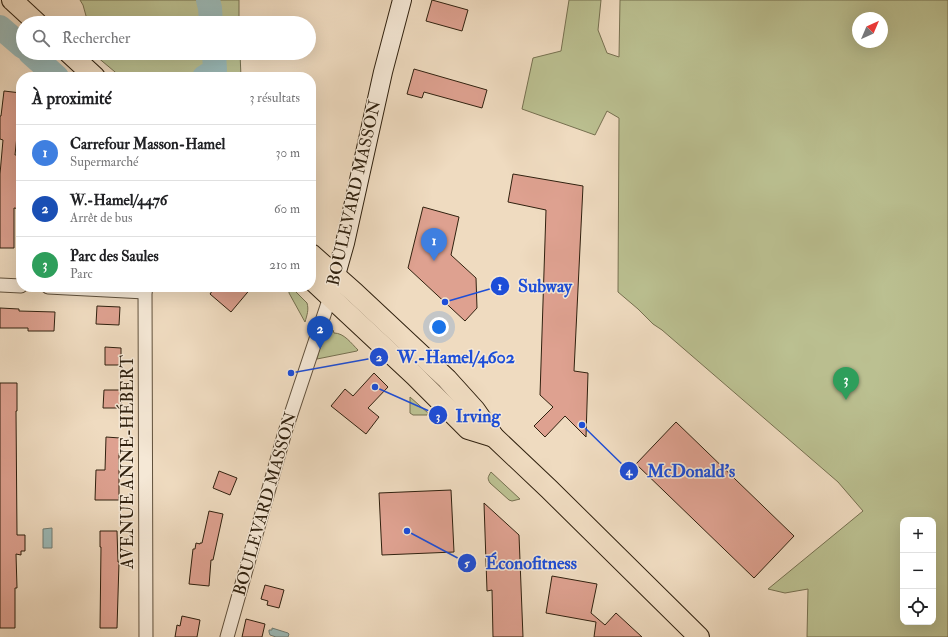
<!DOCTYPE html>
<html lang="fr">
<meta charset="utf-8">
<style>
body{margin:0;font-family:"IM FELL Double Pica",serif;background:#f2f2f2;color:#202124}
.controls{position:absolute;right:12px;bottom:12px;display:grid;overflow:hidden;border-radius:8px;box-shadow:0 4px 16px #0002}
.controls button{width:36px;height:36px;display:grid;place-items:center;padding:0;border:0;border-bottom:1px solid #e0e0e0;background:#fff;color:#202124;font:20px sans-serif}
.compass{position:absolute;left:852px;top:12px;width:36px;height:36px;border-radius:50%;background:#fff;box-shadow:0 4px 16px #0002;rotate:44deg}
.you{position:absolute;left:439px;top:327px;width:14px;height:14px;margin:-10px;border:3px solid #fff;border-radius:50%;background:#1a73e8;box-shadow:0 0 0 6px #1a73e833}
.badge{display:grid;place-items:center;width:26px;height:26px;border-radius:50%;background:#0f766e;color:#fff;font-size:13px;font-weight:700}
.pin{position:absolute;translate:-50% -33px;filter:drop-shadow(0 1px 2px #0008)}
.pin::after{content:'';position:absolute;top:21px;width:14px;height:12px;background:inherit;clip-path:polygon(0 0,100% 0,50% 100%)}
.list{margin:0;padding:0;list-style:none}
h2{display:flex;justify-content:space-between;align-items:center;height:52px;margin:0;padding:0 16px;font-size:17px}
h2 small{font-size:13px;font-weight:400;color:#757577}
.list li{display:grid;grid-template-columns:26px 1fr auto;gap:12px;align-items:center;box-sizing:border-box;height:56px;padding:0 16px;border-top:1px solid #e0e0e0}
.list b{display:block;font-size:15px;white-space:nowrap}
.list p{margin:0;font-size:13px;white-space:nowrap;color:#757577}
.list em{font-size:13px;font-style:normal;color:#757577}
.icon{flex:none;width:22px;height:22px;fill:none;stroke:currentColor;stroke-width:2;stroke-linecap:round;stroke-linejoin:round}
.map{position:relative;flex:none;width:948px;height:637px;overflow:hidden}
.search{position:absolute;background:#fff;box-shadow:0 4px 16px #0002;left:16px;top:16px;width:300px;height:44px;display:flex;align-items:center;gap:10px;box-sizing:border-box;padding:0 14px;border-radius:22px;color:#757577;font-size:15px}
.panel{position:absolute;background:#fff;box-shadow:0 4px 16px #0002;left:16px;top:72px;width:300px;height:220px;border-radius:16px}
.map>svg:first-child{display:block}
.green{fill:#bbc091;stroke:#767050;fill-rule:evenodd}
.water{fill:#9bbab8;stroke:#707d74}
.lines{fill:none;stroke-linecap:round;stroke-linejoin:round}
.river{stroke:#9bbab8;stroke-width:24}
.building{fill:#dea190;stroke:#30210f}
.street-casing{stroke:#60503b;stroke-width:15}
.secondary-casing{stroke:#30210f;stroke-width:20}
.primary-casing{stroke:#30210f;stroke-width:22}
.street{stroke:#f5e8d6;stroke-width:13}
.secondary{stroke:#f5e8d6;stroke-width:18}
.primary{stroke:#efdbc0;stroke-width:20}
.labels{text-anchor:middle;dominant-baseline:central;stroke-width:3;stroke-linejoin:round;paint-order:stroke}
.street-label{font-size:17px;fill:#30210f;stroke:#f5e8d6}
.leader{fill:none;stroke:#1d4ed8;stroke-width:1.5}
.callout-dot{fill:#1d4ed8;stroke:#f5e8d6;stroke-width:1.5}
.mark-label{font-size:12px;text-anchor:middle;font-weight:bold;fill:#fff}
.callout-label{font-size:18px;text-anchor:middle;font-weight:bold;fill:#1d4ed8;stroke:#f5e8d6;stroke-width:3;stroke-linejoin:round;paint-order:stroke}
</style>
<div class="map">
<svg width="948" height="637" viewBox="0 0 948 637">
<rect width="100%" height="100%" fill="#efdbc0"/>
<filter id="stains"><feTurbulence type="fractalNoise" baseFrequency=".005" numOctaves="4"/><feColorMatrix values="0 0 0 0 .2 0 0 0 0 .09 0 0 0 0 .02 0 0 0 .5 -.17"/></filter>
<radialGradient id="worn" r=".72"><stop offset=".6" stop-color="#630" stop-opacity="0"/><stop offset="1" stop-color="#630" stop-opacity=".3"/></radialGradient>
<g class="green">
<path d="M80,0H239V23H88L83,5Z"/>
<path d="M569,0H601L598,30L607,53L619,57L620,0H948V637H807L808,589L785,593L768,589L863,511L838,482L662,330L653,324L638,309L618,292L619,118L607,111L595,135L522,109L533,58L561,51ZM858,18H882V42H858ZM903,520H933V622H903Z"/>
<path d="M95,53H240L241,77H121L96,56Z"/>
<path d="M291,287L307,303C309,310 307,315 305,322L289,293V289Z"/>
<path d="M333,330L334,333C344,333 351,343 358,350L357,351L317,359C320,348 321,335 333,330Z"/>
<path d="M410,397L428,413L427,415H413L410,413Z"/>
<path d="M491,472L520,499L512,501L509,500L490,483C487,478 488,477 491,472Z"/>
</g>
<g class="water">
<path d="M52,528V548H43V529Z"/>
<path d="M272,628L288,633L289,634L288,637H276L270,635L269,632V630H272Z"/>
</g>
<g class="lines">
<g class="river">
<path d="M208,0L210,8L211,23"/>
<path d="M0,27L23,47"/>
<path d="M30,53L57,77"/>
<path d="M204,77L215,70L214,53"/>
</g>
</g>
<g class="building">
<path d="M432,0L468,10L462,31L426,21Z"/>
<path d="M414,69L487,90L482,108L424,92L422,98L407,94Z"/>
<path d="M4,91L21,93V108L20,107L15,155H17V159H21V209L14,208V248H0V174L3,140L0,139V116H1Z"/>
<path d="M513,174L583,186L574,371L588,373L586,437L565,416L545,437L534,426L553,407L540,395L546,210L508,202Z"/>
<path d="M423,207L459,217L451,255L476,278L477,308L465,321L408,268Z"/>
<path d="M215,287H252L231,312L210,294Z"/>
<path d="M97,306L120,307L119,325L96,324Z"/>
<path d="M0,308L19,309V311L55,312L54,331H28V328H0Z"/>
<path d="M105,347L121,348V365H105Z"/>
<path d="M374,373L388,387L368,408L379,417L366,434L331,406L345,389L353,396Z"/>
<path d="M0,383H17V411H16L17,535H25V551H21V555L16,554L17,588H15V628H0Z"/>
<path d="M104,390H121V408H103Z"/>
<path d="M676,422L794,536L754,578L636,464Z"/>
<path d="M106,437L120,438L121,453H119V500H95L96,470H105Z"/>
<path d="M219,471L237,478L230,495L213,488Z"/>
<path d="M451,490L454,552L382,555L379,493Z"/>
<path d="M484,503L519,535L523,637H493L492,590L487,591Z"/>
<path d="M209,511L223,514L213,560H211L209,586L189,584L193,549H195L196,543L200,544V543H202Z"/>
<path d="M100,531H117L118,562H119L117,628H100L101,547H100Z"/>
<path d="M552,576L597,584L591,613L605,625L616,613L642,637H594L596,622L546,613Z"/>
<path d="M265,585L284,590L279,608L267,605L268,601L261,599Z"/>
<path d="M182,616L200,620L197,637H175L177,625L180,626Z"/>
<path d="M246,619L265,624L262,637H242Z"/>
</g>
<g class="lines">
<g class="street-casing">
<g id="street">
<path d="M0,285L21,286"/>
<path d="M48,287L145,292"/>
<path d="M145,287L146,637"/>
<path d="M227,637L285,432L330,297"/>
</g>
</g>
<g class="secondary-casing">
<path id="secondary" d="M332,289L345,243L383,72L402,0"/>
</g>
<g class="primary-casing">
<g id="primary">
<path d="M12,0L37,23"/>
<path d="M69,53L95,77"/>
<path d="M311,254L355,293L447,379L475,410L494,437L549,489L699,637"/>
<path d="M311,279L415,376L468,429L494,437"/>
</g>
</g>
<use href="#street" class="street"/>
<use href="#secondary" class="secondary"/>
<use href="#primary" class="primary"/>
</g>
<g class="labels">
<g class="street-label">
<text transform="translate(354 193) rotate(-77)">BOULEVARD MASSON</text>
<text transform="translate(127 462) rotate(-90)">AVENUE ANNE-HÉBERT</text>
<text transform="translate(265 504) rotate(-74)">BOULEVARD MASSON</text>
</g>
</g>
<path class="leader" d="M445 302L500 286M291 373L379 357M375 387L438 415M582 425L629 471M407 531L467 563"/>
<g class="callout-dot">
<circle cx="445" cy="302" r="4"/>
<circle cx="291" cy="373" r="4"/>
<circle cx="375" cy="387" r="4"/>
<circle cx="582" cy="425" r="4"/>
<circle cx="407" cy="531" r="4"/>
<circle cx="500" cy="286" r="10"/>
<circle cx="379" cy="357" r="10"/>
<circle cx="438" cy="415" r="10"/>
<circle cx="629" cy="471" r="10"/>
<circle cx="467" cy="563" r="10"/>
</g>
<g class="mark-label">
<text x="500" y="290">1</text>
<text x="379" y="361">2</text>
<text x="438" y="420">3</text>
<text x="629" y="475">4</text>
<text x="467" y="567">5</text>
</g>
<g class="callout-label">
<text x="545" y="292">Subway</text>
<text x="456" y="363">W.-Hamel/4602</text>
<text x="478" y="422">Irving</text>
<text x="691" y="477">McDonald's</text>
<text x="531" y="569">Éconofitness</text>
</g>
<rect width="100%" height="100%" filter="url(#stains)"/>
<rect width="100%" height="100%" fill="url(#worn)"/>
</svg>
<div class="controls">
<button>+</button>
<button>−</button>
<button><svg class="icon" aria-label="locate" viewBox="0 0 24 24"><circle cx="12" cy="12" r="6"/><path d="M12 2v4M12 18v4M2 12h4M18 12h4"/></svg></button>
</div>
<svg class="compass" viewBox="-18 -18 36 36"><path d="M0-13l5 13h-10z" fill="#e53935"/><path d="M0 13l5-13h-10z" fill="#757577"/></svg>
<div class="you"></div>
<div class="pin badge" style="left:434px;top:261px;background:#3f7fe0">1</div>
<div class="pin badge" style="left:320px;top:349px;background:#1a4fb4">2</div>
<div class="pin badge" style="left:846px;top:400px;background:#2e9e5b">3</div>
<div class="search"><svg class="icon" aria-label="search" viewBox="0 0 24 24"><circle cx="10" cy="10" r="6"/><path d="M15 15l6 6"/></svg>Rechercher</div>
<section class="panel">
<h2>À proximité<small>3 résultats</small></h2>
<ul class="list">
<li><span class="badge" style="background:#3f7fe0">1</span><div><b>Carrefour Masson-Hamel</b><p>Supermarché</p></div><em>30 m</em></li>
<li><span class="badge" style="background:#1a4fb4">2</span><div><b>W.-Hamel/4476</b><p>Arrêt de bus</p></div><em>60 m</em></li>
<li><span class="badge" style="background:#2e9e5b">3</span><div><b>Parc des Saules</b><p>Parc</p></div><em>210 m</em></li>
</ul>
</section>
</div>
